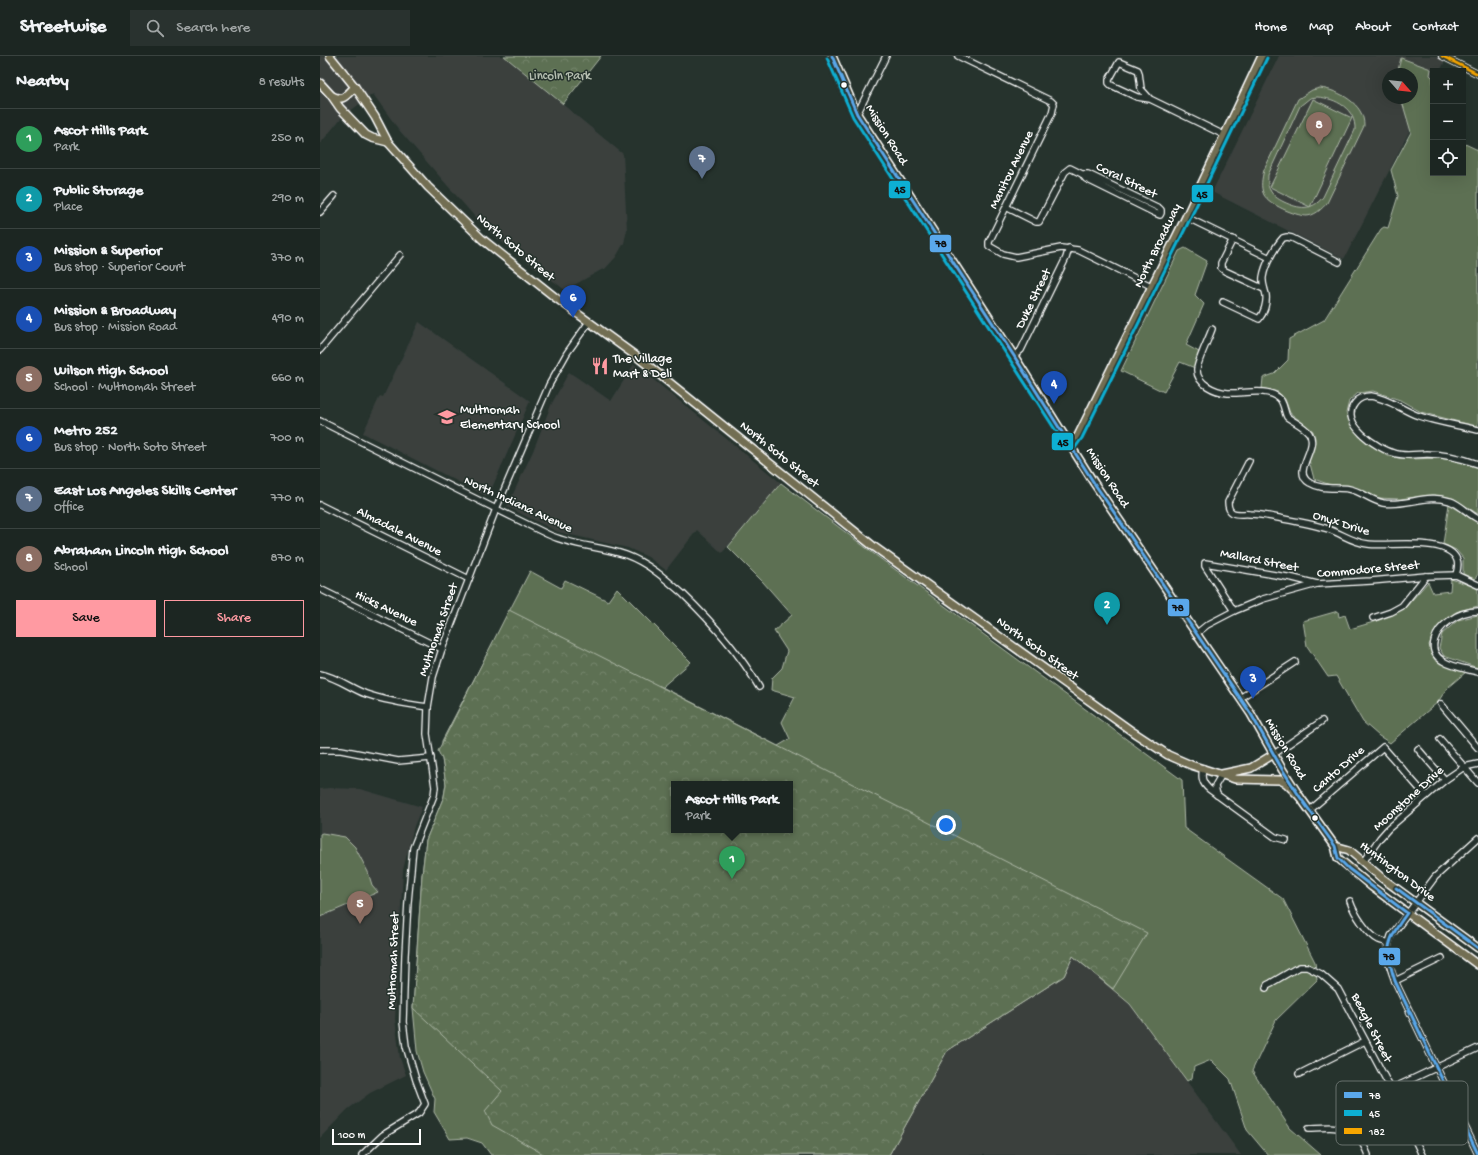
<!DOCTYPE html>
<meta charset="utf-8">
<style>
body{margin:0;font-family:"Gochi Hand",sans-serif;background:#29322f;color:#f1f3f6}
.controls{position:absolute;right:12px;top:12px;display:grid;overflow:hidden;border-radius:0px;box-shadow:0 4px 16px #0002}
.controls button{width:36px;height:36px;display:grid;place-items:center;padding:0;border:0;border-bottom:1px solid #3a4340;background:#1c2622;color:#f1f3f6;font:20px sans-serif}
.compass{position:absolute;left:1062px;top:12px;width:36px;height:36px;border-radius:50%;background:#1c2622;box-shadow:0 4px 16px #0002;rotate:117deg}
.scale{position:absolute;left:12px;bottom:10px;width:89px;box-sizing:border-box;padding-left:4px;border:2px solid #fff;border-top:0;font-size:11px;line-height:14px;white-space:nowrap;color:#fff;-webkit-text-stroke:3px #26332d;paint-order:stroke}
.you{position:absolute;left:626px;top:769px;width:14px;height:14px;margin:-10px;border:3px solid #fff;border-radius:50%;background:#1a73e8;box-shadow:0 0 0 6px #1a73e833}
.badge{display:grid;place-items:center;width:26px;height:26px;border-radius:50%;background:#ff9aa2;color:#fff;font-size:13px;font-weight:700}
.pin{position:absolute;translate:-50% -33px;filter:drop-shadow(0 1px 2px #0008)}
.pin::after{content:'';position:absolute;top:21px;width:14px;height:12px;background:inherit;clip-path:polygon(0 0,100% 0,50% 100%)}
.popup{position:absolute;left:351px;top:725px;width:122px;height:52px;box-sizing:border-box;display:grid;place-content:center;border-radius:0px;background:#1c2622;filter:drop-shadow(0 1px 3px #0005);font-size:13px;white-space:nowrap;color:#a0a5a5}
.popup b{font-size:15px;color:#f1f3f6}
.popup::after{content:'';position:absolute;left:50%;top:100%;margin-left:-8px;border:8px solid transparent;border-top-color:#1c2622}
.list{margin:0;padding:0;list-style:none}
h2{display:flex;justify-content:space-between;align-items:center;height:52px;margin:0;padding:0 16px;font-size:17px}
h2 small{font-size:13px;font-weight:400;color:#a0a5a5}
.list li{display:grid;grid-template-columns:26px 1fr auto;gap:12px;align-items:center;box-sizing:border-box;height:60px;padding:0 16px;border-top:1px solid #3a4340}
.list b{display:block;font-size:15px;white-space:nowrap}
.list p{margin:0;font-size:13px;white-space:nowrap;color:#a0a5a5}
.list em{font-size:13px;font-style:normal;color:#a0a5a5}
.actions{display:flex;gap:8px;padding:12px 16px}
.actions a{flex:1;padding:9px 0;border:1px solid #ff9aa2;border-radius:0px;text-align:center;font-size:14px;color:#ff9aa2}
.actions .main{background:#ff9aa2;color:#111}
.icon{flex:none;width:22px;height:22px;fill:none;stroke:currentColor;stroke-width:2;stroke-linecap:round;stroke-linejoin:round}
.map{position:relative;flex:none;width:1158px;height:1099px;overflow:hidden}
header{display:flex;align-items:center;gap:24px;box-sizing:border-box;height:56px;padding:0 20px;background:#1c2622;border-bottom:1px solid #3a4340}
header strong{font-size:19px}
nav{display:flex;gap:22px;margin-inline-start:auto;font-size:14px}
.search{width:280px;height:36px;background:#29322f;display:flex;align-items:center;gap:10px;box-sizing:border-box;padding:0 14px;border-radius:0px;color:#a0a5a5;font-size:15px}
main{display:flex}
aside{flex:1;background:#1c2622}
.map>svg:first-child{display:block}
.built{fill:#3a403e;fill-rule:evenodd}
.grass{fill:#5d7052;stroke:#aeb8a8;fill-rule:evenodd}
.park{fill:url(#park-crowns);stroke:#aeb8a8;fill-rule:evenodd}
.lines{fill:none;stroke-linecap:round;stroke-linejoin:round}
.minor-casing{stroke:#fff;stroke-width:8}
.major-casing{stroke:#fff;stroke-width:10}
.minor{stroke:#26332d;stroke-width:5.5}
.major{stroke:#726e52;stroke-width:7}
.bus-1-casing{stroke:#26332d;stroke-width:6}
.bus-2-casing{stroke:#26332d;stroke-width:6}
.bus-3-casing{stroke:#26332d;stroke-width:6}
.bus-1{stroke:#5aa8eb;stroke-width:3}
.bus-2{stroke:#0dafd3;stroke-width:3}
.bus-3{stroke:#f7a600;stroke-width:3}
.bus-dot{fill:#fff;stroke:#26332d;stroke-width:1.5}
.labels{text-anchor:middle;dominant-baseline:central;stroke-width:3;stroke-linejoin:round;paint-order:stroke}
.park-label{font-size:13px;fill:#b6bfb1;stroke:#26332d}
.street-label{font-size:13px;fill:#fff;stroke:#26332d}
.poi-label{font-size:13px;fill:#fff;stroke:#26332d;text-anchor:start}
.key{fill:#26332d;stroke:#67706c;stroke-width:1}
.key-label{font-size:11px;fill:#fff}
.line-badge{stroke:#26332d;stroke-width:1.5}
.pale-badge-label{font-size:11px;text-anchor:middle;font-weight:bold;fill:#111}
</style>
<header>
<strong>Streetwise</strong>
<div class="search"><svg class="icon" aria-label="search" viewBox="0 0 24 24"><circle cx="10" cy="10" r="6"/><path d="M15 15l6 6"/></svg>Search here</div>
<nav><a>Home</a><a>Map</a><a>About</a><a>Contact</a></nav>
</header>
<main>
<aside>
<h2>Nearby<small>8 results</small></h2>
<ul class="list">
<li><span class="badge" style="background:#2e9e5b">1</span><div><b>Ascot Hills Park</b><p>Park</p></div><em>250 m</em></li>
<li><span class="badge" style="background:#0f9aa8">2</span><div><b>Public Storage</b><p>Place</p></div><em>290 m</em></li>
<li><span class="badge" style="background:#1a4fb4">3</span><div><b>Mission &amp; Superior</b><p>Bus stop · Superior Court</p></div><em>370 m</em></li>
<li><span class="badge" style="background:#1a4fb4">4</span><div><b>Mission &amp; Broadway</b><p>Bus stop · Mission Road</p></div><em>490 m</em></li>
<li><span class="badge" style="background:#8d6e63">5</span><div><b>Wilson High School</b><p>School · Multnomah Street</p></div><em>660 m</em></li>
<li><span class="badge" style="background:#1a4fb4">6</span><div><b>Metro 252</b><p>Bus stop · North Soto Street</p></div><em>700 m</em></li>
<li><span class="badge" style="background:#5c6f8a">7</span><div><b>East Los Angeles Skills Center</b><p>Office</p></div><em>770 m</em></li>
<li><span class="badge" style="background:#8d6e63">8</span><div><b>Abraham Lincoln High School</b><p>School</p></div><em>870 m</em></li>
</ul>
<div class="actions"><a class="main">Save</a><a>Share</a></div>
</aside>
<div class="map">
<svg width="1158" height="1099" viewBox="0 0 1158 1099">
<defs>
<pattern id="park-crowns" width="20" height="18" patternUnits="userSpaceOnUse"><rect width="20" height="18" fill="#5d7052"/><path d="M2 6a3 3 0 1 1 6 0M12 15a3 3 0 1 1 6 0" fill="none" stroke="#75856c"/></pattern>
</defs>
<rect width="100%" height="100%" fill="#26332d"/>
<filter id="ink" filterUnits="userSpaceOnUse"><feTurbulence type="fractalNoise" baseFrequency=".025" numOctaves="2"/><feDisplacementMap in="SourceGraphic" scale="8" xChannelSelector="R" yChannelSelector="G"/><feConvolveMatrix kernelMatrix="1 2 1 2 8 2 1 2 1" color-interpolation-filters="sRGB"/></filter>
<g filter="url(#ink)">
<g class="built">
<path d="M0,0H184L303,98L307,174L304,187L296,201L284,214L283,213L245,234L174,180L155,161L79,74L53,38L22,61L0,88Z"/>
<path d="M959,0H1128L1120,15H1113V29L1024,203L892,136ZM1068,18H1092V42H1068Z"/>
<path d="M99,266L210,345L168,441L43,377L60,340L63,341Z"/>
<path d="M314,308L461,427L402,497L377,474L346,514L328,501L308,492L238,476L187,451L213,395L231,349L249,316L291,345Z"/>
<path d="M9,732L40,733L102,751L94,770L83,814L75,963L80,1002L86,1019L50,1037L27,1054L0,1082V733Z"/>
<path d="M753,899L810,948L921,1099H569L627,995L744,920Z"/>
</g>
<g class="grass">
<path d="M1081,2L1111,13L1110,19L1113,22V117H1143V87L1158,94V371L1101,356L1080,344L1053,335L1038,337L1029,345L1026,357L1034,374L1050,389L1068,400L1091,403L1121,402L1144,406L1158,411V458L1133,442L1112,439L1080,443L1058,442L1029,430H1013L994,423L989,404L994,390L993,375L970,357L965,343L958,336L942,332L943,322L954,318L968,304L969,283L1004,264L1061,173L1064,171L1068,172L1078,140L1071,114L1091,76L1081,42H1092V18H1077Z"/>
<path d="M1000,32C1018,34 1045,48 1044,70L1007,147C1002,153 994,160 986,160C974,159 950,149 944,139C940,131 942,122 944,114L978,43L992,34ZM997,41C1016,42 1036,53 1035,74L1003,141C992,155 979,153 964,146C958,143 953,140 950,134C947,129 948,124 948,119L980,50L990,42Z"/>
<path d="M993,43L1032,62L990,151L950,131Z"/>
<path d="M865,192L887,205L875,239L884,248L866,289L879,296L875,312L860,306L844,336L801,315L859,195Z"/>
<path d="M461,427L554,498L862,724L864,772L963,843L995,906L997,924L956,964L932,1015L970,1072L1001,1099H948L927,1074L910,1023L891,1004L874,1011L872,1022L867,1025L810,948L753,900L744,920L627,995L569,1099H171L162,1087L147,1082L130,1083L114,1056L115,1043L103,1016L97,995L93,952L102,819L106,784L124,740L126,728L122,703V685L210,515L241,532L245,524L288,545L297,532L371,606L342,631L458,690L470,683L462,666L475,641L451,634L452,622L462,612L467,595L454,575L472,559L443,526L408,491ZM354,728H470V774H354Z"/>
<path d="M1129,448L1158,467V518L1155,523L1143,518V502L1136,494L1123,488Z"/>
<path d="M1131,523L1158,532V550L1136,556L1118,571L1109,589L1115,604L1146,616L1127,632L1118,646L1070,687L1059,680L1043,666L1016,620L1008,621L987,590L983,565L1018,555L1019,561L1025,559L1030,573L1057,565L1084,553L1108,526L1113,537L1130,535Z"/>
<path d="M1158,559V612L1124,600L1119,592L1122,578L1138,564Z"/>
<path d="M2,777L25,781L35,791L48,816L52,829L58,836L0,861V778Z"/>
</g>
<g class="park">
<path d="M184,0H281L243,48Z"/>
<path d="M189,554L827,877L793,933L753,900L744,920L627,995L569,1099H225L172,1069L165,1055L182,1035L93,952L102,819L106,784L124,740L126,728L122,703L118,695ZM354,728H470V774H354Z"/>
</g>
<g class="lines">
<g class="minor-casing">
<g id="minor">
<path d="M638,0L731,45L734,48L732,57L669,186V190L683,198L696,201L741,192L758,194L831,230"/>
<path d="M1122,0L1158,18"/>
<path d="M830,43L821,33L819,17L818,14L799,6L789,24V27L791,29L817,41L830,43L904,79"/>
<path d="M537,58L566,0"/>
<path d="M686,151L716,166H719L745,116L750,112L762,118H768L839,152L841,154V157L840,159L835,157L766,123L762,118"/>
<path d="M0,156L14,140"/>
<path d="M866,161L950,202"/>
<path d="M913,183L901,207V212L905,215L944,233"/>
<path d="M903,246L939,263C944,257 947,247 946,239C945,233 942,228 943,221C945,208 955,191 963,182L967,181L972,182L1019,206"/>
<path d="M892,273C889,282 878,304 877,313C876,328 896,336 908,337C923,338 947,331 959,342C964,346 964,355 967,361C974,366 984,370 989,377C1000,392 970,416 990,427C1001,434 1016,431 1029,433C1041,435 1050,444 1063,447C1085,451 1107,437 1130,445C1140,448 1148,458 1158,463"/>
<path d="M0,294L80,199"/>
<path d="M694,300L701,294L746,202L749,192"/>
<path d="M0,365C76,403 151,441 227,478C252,490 280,490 306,499C328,507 346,523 363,538C392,566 419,596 439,631"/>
<path d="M1158,374C1137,369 1116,366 1096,359C1081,353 1067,342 1051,340C1045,340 1039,342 1035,347C1018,367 1058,393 1074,397C1084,401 1097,398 1107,398C1125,398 1141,402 1158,408"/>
<path d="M929,405L908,446C908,462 920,457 930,458C937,458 942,459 948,460C968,464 989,467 1008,473C1023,478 1031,486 1048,488C1068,491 1128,480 1137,504C1139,509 1137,515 1136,519"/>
<path d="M0,449L149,523"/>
<path d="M0,533L122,593"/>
<path d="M914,555L885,510V507L973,522L997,528"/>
<path d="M1158,555C1148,555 1137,559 1129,565C1116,574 1105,594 1123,605C1132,611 1147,613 1158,616"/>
<path d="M1053,562L1071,556L1082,550L1106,520"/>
<path d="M876,578L887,569L914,555L943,543L997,528L1051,525L1106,520L1136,519L1158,529"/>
<path d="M0,618C17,621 30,632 46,638C66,645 86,648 108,651"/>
<path d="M920,642L975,606"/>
<path d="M1121,648L1158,692"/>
<path d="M1120,683L1158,727"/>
<path d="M1098,693L1125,724"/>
<path d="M0,694H21L78,705L111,702"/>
<path d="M954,698L1002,665"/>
<path d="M883,712C881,721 882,727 889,733L955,781L966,784"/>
<path d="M897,739L895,730L902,718"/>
<path d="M990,754L1063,691L1106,740"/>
<path d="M1158,782L1115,821L1071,880C1064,897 1069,909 1075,925L1158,1098"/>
<path d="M1043,806L1060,782L1068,773L1125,724L1144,711L1158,708"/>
<path d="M1030,845C1034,857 1047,878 1059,884C1062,885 1066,886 1069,887"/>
<path d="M1075,925L1122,902"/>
<path d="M946,932L947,929L951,927L975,913L980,911H987L1001,918L1018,933L1071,1033L1102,1099"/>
<path d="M979,1018L1045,985"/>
<path d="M1071,1033L1158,992"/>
<path d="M989,1072C1018,1071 1036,1067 1048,1099"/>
<path d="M42,1099L63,1079L99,1057L105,1048L96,1024L86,990L83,966L85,899L88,846L93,792L114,739L115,731L107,678L108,651L113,621L122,593L176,453L229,329L247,297L269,266"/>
</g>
</g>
<g class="major-casing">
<g id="major">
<path d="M10,0L35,31L55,61L68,86L108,131L162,183L236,242L320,303L553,490L813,676L848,699L871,709L915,723L960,724L966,727L980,741"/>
<path d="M512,0L537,58L694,300L774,427L931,658L962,713L980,741L1015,790L1018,802L1052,831L1158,909"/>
<path d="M0,27L11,39L20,52L46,79L52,82L68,86"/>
<path d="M12,40C24,46 26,39 35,31"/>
<path d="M751,389L758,380L866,161L942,0"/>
<path d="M902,718L931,712L954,698"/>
<path d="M1015,790L1029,794L1062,822L1158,892"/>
</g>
</g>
<use href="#minor" class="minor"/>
<use href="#major" class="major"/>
<g class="bus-1-casing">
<g id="bus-1">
<path d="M512,0L537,58L694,300L774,427L931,658L962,713L980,741L1015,790L1018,802L1029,813L1087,857C1067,885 1064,892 1075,925L1158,1098"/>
<path d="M1076,832L1158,892"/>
</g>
</g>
<g class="bus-2-casing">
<path id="bus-2" d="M507,2L533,61L747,392L751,394L755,392L762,382L870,163L947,2"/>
</g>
<g class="bus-3-casing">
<path id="bus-3" d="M1122,0L1158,18"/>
</g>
<use href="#bus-1" class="bus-1"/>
<use href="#bus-2" class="bus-2"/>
<use href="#bus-3" class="bus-3"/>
</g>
</g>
<defs>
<g id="restaurant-bare" transform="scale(1.38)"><path d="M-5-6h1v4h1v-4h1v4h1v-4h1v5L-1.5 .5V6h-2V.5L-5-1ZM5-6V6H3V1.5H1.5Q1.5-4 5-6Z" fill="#ff9aa2" stroke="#26332d" stroke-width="2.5" paint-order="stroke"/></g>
<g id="school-bare" transform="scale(1.38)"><path d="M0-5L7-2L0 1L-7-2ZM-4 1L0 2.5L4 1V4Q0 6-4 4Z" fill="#ff9aa2" stroke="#26332d" stroke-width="2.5" paint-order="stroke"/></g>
</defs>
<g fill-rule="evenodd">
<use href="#restaurant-bare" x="280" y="310"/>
<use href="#school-bare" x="127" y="361"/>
</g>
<g class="bus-dot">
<circle cx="524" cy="29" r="3.5"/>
<circle cx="995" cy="762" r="3.5"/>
</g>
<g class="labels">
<g class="park-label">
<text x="240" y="20">Lincoln Park</text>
</g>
<g class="street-label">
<text transform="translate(566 79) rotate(58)">Mission Road</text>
<text transform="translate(692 114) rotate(-64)">Manitou Avenue</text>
<text transform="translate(806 125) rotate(26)">Coral Street</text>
<text transform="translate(838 190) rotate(-64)">North Broadway</text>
<text transform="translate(195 192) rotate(40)">North Soto Street</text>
<text transform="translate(714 243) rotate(-64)">Duke Street</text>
<text transform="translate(459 399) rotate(39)">North Soto Street</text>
<text transform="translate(787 422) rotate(57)">Mission Road</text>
<text transform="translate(198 449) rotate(25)">North Indiana Avenue</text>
<text transform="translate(1021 468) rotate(17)">Onyx Drive</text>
<text transform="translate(79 476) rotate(27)">Almadale Avenue</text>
<text transform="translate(939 505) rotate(11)">Mallard Street</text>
<text transform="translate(1048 514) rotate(-5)">Commodore Street</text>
<text transform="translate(66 553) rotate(26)">Hicks Avenue</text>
<text transform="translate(119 574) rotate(-71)">Multnomah Street</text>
<text transform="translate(717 593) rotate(36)">North Soto Street</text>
<text transform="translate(965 693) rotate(59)">Mission Road</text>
<text transform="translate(1019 714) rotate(-41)">Canto Drive</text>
<text transform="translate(1089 743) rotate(-42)">Moonstone Drive</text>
<text transform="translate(1077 816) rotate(37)">Huntington Drive</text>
<text transform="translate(74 905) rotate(-88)">Multnomah Street</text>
<text transform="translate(1051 972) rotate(63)">Beagle Street</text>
</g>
<g class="poi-label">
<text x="293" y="303">The Village<tspan x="293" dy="15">Mart &amp; Deli</tspan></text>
<text x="140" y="354">Multnomah<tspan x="140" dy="15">Elementary School</tspan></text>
</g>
</g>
<rect x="1016" y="1025" width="132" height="64" rx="6" class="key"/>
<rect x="1024" y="1036" width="18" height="6" fill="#5aa8eb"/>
<rect x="1024" y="1054" width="18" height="6" fill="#0dafd3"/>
<rect x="1024" y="1072" width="18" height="6" fill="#f7a600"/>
<g class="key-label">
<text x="1049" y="1043">78</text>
<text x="1049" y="1061">45</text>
<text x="1049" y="1079">182</text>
</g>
<g class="line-badge">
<rect x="568" y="124" width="23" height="19" rx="4" fill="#0dafd3"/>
<rect x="871" y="128" width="23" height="19" rx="4" fill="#0dafd3"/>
<rect x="609" y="178" width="23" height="19" rx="4" fill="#5aa8eb"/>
<rect x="731" y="376" width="23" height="19" rx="4" fill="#0dafd3"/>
<rect x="847" y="542" width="23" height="19" rx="4" fill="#5aa8eb"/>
<rect x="1058" y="891" width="23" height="19" rx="4" fill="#5aa8eb"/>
</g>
<g class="pale-badge-label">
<text x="580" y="137">45</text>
<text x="882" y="142">45</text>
<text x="621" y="191">78</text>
<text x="743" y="390">45</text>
<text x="858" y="555">78</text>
<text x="1069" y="904">78</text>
</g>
</svg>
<div class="controls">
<button>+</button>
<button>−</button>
<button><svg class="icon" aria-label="locate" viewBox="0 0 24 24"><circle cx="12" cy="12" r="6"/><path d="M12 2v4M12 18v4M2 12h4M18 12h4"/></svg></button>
</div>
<svg class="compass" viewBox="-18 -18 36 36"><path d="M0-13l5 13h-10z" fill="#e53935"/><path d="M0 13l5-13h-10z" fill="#a0a5a5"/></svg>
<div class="scale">100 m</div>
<div class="you"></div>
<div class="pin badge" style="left:412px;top:823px;background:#2e9e5b">1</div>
<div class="popup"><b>Ascot Hills Park</b>Park</div>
<div class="pin badge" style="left:787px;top:569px;background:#0f9aa8">2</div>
<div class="pin badge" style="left:933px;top:643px;background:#1a4fb4">3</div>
<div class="pin badge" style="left:734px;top:348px;background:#1a4fb4">4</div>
<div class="pin badge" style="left:40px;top:868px;background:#8d6e63">5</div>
<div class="pin badge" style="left:253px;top:262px;background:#1a4fb4">6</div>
<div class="pin badge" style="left:382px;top:123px;background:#5c6f8a">7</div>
<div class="pin badge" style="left:999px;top:89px;background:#8d6e63">8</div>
</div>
</main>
